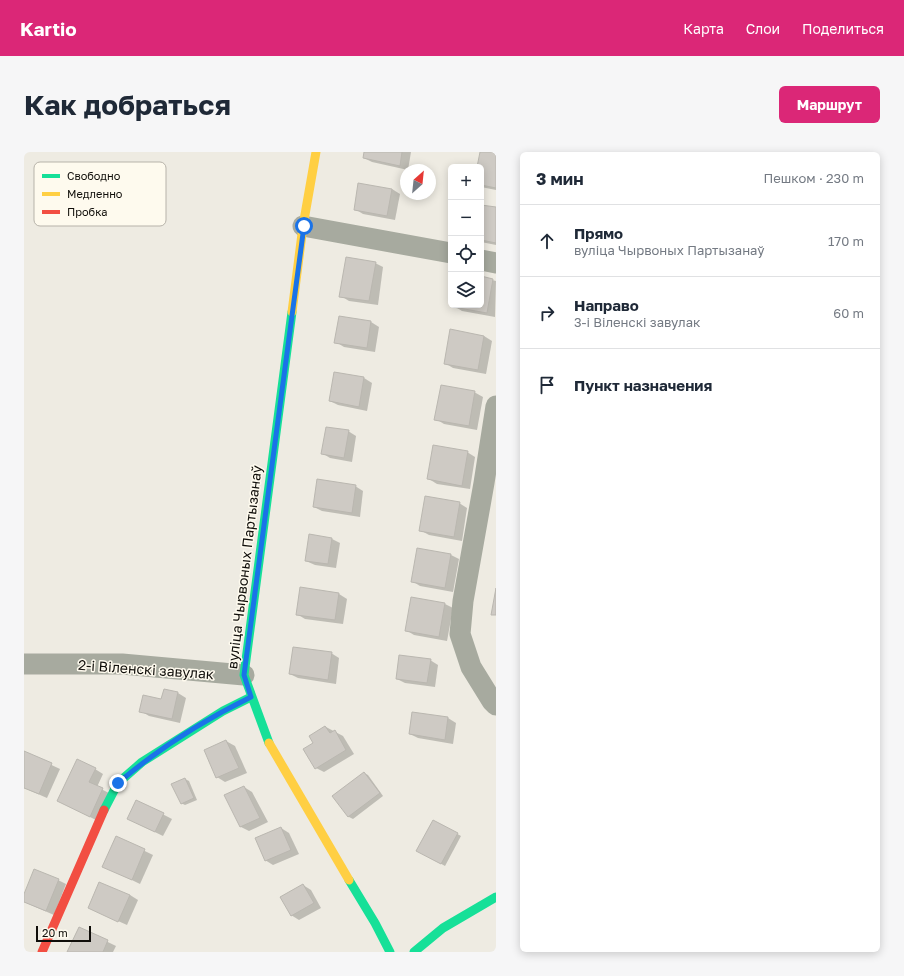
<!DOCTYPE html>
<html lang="ru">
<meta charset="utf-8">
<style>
body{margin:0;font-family:"Golos Text",sans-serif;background:#f6f6f7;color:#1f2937}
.controls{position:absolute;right:12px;top:12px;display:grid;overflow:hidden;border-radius:6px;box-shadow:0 2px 10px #0003}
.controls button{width:36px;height:36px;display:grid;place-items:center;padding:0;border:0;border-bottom:1px solid #e0e1e3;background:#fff;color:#1f2937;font:20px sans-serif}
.compass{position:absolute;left:376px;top:12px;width:36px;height:36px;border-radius:50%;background:#fff;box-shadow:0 2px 10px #0003;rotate:27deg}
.scale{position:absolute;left:12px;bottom:10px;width:55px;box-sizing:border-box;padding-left:4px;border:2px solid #100e0a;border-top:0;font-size:11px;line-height:14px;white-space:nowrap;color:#100e0a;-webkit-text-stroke:3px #fefaee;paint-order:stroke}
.stop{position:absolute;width:12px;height:12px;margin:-9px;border:3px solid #1a73e8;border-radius:50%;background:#fff}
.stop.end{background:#1a73e8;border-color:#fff;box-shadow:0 1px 4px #0008}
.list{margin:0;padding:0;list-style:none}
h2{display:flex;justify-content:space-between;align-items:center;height:52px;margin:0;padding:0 16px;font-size:17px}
h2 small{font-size:13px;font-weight:400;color:#747a83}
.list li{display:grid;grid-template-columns:26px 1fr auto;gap:12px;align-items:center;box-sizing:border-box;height:72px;padding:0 16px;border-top:1px solid #e0e1e3}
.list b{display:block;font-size:15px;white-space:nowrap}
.list p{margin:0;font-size:13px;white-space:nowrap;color:#747a83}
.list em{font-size:13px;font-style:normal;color:#747a83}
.icon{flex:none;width:22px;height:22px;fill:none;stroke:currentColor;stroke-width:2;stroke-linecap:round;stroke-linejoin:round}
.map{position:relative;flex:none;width:472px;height:800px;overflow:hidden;border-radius:6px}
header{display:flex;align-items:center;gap:24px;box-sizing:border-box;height:56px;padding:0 20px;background:#db2777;color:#fff}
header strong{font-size:19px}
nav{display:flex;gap:22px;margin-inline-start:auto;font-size:14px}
.intro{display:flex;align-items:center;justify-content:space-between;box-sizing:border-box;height:96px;padding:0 24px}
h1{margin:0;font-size:28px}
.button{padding:10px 18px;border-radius:6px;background:#db2777;color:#fff;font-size:14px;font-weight:700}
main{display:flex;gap:24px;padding:0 24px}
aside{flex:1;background:#fff;border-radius:6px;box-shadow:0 2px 10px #0003}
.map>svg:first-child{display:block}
.shadow{fill:#0003}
.building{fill:#cecac4;stroke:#bab7b0}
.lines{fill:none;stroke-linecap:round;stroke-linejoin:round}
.street{stroke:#a7aa9f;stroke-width:21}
.fast{stroke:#16e098;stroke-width:9}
.slow{stroke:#ffcf43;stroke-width:9}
.jam{stroke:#f24e42;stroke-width:9}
.route{stroke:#1a73e8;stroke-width:5}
.labels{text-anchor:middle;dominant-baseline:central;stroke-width:3;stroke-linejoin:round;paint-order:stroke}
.street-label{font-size:14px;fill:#100e0a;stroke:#fefaee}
.key{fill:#fefaee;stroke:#b7b3aa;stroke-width:1}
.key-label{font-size:11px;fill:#100e0a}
</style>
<header>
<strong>Kartio</strong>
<nav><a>Карта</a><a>Слои</a><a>Поделиться</a></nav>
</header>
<div class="intro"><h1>Как добраться</h1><a class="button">Маршрут</a></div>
<main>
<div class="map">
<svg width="472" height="800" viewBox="0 0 472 800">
<rect width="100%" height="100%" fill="#eeebe2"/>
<g class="shadow">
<path d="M341,0H387L384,18L348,10L340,6Z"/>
<path d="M457,0L472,1V38L457,35V15H454Z"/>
<path d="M368,37L376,42L371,68L339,62L331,57Z"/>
<path d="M457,54L472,56V93L457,90Z"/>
<path d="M351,111L359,115L354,153L325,149L317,144Z"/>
<path d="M457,125L472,129L471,165L438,159L430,154V153H457Z"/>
<path d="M316,165L347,170L355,175L351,200L320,195L312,190Z"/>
<path d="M427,179L460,184L468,189L462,222L429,216L421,211Z"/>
<path d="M311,221L340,226L348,231L343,259L314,253L306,249Z"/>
<path d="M450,240L459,245L453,278L420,272L412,267Z"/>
<path d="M324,279L332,284L328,310L306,306L298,301Z"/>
<path d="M443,300L451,305L446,337L413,332L405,327Z"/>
<path d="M331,334L339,339L336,365L298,359L290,355Z"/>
<path d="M435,351L443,356L438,389L405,383L396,378Z"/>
<path d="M308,387L316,391L312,416L291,413L282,409Z"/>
<path d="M394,397L427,403L435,407L429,440L396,434L388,429Z"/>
<path d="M315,442L323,447L319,472L281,467L273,462Z"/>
<path d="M421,452L429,456L423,489L390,483L382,478Z"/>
<path d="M307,501L315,506L312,532L274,526L266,522Z"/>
<path d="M406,508L414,513L411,535L381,531L373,527Z"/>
<path d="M140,538L154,541L162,546L156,571L125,564L117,559L138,548Z"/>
<path d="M424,566L432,571L429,592L394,586L386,582Z"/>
<path d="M302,575L319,584L330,602L300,620L292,616L290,591Z"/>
<path d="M202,589L211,594L223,621L201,630L193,625Z"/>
<path d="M0,600L36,617L23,646L0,636Z"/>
<path d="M71,617L79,622L73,635L87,642L74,669L34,649Z"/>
<path d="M340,621L344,623L359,644L329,667L325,665L309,644Z"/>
<path d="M161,627L165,629L173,648L161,653L157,651Z"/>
<path d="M220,635L228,640L244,670L225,679L217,675L202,644Z"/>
<path d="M113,649L148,667L139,684L112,671Z"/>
<path d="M410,669L437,684L421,714L394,699Z"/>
<path d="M257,676L265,681L275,702L249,713L241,708Z"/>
<path d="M92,685L129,703L116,732L79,714Z"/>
<path d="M34,728L42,732L30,763L0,750V745Z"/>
<path d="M279,733L287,738L297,756L275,768L267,763Z"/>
<path d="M106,743L114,748L103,773L65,756Z"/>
<path d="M55,776L92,794L89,800H44Z"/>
</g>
<g class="building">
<path d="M340,0H378L376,14L339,6Z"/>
<path d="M456,0H472V36L457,33V15H453Z"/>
<path d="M334,31L368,37L363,64L330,58Z"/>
<path d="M457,53L472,55V91L457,88Z"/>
<path d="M322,105L352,110L345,149L315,145Z"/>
<path d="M457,124L469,127L463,161L429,155V153H457Z"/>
<path d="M315,164L347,169L343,196L310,191Z"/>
<path d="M426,177L460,184L454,218L420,212Z"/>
<path d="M310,220L340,225L335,255L305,249Z"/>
<path d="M417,233L451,239L445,274L410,268Z"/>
<path d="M302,275L325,278L320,306L297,302Z"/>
<path d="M409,293L444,299L438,334L403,327Z"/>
<path d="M293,327L332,333L328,361L289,355Z"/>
<path d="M401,344L436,350L430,385L395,379Z"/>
<path d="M285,382L308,386L304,412L281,409Z"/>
<path d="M393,396L427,402L421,436L387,430Z"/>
<path d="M276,435L315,441L311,468L272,463Z"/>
<path d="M472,436V463H467Z"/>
<path d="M387,445L421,451L415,485L381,479Z"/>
<path d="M269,495L308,500L304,528L265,522Z"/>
<path d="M375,503L407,507L403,531L372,527Z"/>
<path d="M140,537L154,540L148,567L115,560L119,543L137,547Z"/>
<path d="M388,560L424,565L421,588L385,582Z"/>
<path d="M301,574L306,581L311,578L322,598L291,617L279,597L289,591L285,584Z"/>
<path d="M202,588L215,616L192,626L180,598Z"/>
<path d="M0,599L28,611L15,642L0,636Z"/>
<path d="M53,607L72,616L65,630L79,636L66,665L33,649Z"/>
<path d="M340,620L356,641L324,665L308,644Z"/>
<path d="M161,626L170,646L157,652L147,632Z"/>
<path d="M220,634L236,666L216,675L200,643Z"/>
<path d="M112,648L140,661L131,680L103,667Z"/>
<path d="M409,668L434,681L417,712L392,699Z"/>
<path d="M257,675L267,698L241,709L231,686Z"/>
<path d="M92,684L121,697L108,728L78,715Z"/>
<path d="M10,717L35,727L22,759L0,750V742Z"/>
<path d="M75,730L106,743L94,770L64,756Z"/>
<path d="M279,732L290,751L267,764L256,745Z"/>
<path d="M55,775L84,788L79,800H43Z"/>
</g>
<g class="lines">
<g class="street">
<path d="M279,74L427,101"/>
<path d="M457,108L472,111"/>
<path d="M472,254L460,331L439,449L436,482L447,515L468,549L472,553"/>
<path d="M0,512H98L220,523"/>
</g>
<g class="fast">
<path d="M245,591L220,523L268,160"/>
<path d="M80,658L94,631L118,610L199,559L227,545"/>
<path d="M325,728L351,771L366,800"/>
<path d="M390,800L419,776L472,745"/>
</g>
<g class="slow">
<path d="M268,160L279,74L292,0"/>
<path d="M245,591L325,728"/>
</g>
<path class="jam" d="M18,800L80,658"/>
</g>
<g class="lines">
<path class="route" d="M94,631C134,597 180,568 227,545L220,523L280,74"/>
</g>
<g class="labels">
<g class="street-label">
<text transform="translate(220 415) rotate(-83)">вуліца Чырвоных Партызанаў</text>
<text transform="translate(122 517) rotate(4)">2-і Віленскі завулак</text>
</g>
</g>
<rect x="10" y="10" width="132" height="64" rx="6" class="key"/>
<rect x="18" y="22" width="18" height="4" fill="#16e098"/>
<rect x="18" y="40" width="18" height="4" fill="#ffcf43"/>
<rect x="18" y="58" width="18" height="4" fill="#f24e42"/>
<g class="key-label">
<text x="43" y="28">Свободно</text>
<text x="43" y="46">Медленно</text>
<text x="43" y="64">Пробка</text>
</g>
</svg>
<div class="controls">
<button>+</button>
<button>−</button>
<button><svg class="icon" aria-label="locate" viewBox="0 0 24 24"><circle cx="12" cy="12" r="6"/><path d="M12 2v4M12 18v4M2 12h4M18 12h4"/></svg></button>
<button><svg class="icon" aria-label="layers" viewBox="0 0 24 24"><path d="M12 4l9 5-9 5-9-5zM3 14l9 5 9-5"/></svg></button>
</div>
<svg class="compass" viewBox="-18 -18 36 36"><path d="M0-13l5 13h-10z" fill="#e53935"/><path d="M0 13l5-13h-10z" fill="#747a83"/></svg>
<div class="scale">20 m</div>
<div class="stop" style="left:280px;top:74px"></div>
<div class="stop end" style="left:94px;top:631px"></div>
</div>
<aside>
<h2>3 мин<small>Пешком · 230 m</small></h2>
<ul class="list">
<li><svg class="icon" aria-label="ahead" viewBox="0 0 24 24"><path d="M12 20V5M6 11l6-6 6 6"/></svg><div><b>Прямо</b><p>вуліца Чырвоных Партызанаў</p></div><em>170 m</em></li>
<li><svg class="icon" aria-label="right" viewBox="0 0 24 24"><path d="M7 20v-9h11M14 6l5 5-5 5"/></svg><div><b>Направо</b><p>3-і Віленскі завулак</p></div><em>60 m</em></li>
<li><svg class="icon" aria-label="arrive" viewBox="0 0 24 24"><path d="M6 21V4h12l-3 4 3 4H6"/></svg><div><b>Пункт назначения</b></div></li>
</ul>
</aside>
</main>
